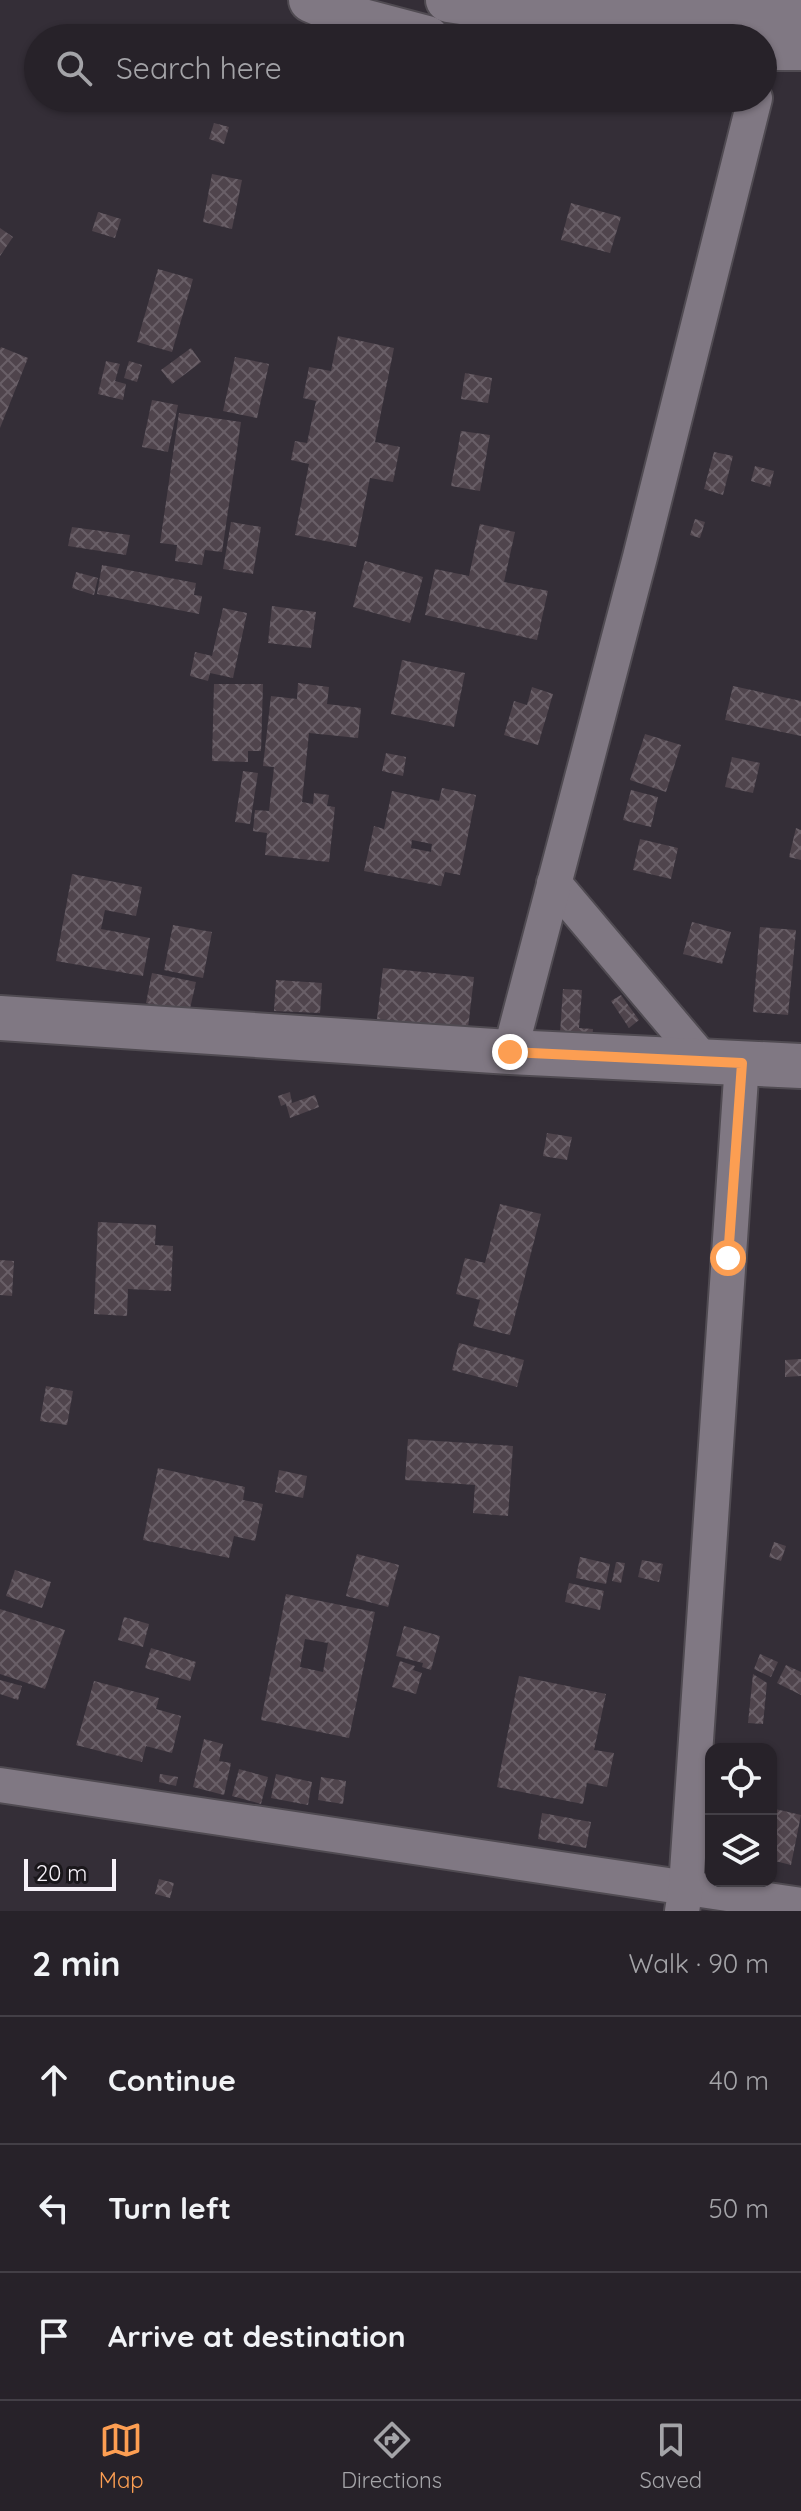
<!DOCTYPE html>
<meta charset="utf-8">
<style>
body{margin:0;font-family:Quicksand,sans-serif;background:#332f35;color:#f1f3f6}
.controls{position:absolute;right:24px;bottom:24px;display:grid;overflow:hidden;border-radius:16px;box-shadow:0 2px 6px #0004}
.controls button{width:72px;height:72px;display:grid;place-items:center;padding:0;border:0;border-bottom:2px solid #433f46;background:#272229;color:#f1f3f6;font:40px sans-serif}
.scale{position:absolute;left:24px;bottom:20px;width:92px;box-sizing:border-box;padding-left:8px;border:4px solid #f6f1f8;border-top:0;font-size:22px;line-height:28px;white-space:nowrap;color:#f6f1f8;-webkit-text-stroke:6px #1a171b;paint-order:stroke}
.stop{position:absolute;width:24px;height:24px;margin:-18px;border:6px solid #fc9e52;border-radius:50%;background:#fff}
.stop.end{background:#fc9e52;border-color:#fff;box-shadow:0 2px 8px #0008}
.list{margin:0;padding:0;list-style:none}
h2{display:flex;justify-content:space-between;align-items:center;height:104px;margin:0;padding:0 32px;font-size:34px}
h2 small{font-size:26px;font-weight:400;color:#a4a4a8}
.list li{display:grid;grid-template-columns:52px 1fr auto;gap:24px;align-items:center;box-sizing:border-box;height:128px;padding:0 32px;border-top:2px solid #433f46}
.list b{display:block;font-size:30px;white-space:nowrap}
.list em{font-size:26px;font-style:normal;color:#a4a4a8}
.icon{flex:none;width:44px;height:44px;fill:none;stroke:currentColor;stroke-width:2;stroke-linecap:round;stroke-linejoin:round}
.map{position:relative;flex:none;width:801px;height:1911px;overflow:hidden}
.search{position:absolute;background:#272229;box-shadow:0 2px 6px #0004;left:24px;right:24px;top:24px;height:88px;display:flex;align-items:center;gap:20px;box-sizing:border-box;padding:0 28px;border-radius:44px;color:#a4a4a8;font-size:30px}
.sheet{height:488px;background:#272229}
nav{display:flex;justify-content:space-around;align-items:center;box-sizing:border-box;height:112px;border-top:2px solid #433f46;background:#272229;font-size:22px;color:#a4a4a8}
nav a{display:grid;justify-items:center;gap:4px}
nav .on{color:#fc9e52}
.map>svg:first-child{display:block}
.building{fill:url(#building-cross-hatch);fill-rule:evenodd}
.lines{fill:none;stroke-linecap:round;stroke-linejoin:round}
.street-casing{stroke:#504b52;stroke-width:38}
.secondary-casing{stroke:#504b52;stroke-width:48}
.street{stroke:#807883;stroke-width:34}
.secondary{stroke:#807883;stroke-width:44}
.route{stroke:#fc9e52;stroke-width:10}
</style>
<div class="map">
<svg width="801" height="1911" viewBox="0 0 801 1911">
<defs>
<pattern id="building-cross-hatch" width="8" height="8" patternUnits="userSpaceOnUse" patternTransform="scale(2)"><rect width="8" height="8" fill="#4f444c"/><path d="M0 0l8 8M0 8l8-8" fill="none" stroke="#695f67"/></pattern>
</defs>
<rect width="100%" height="100%" fill="#342e37"/>
<g class="building">
<path d="M214,123L229,127L224,144L209,139Z"/>
<path d="M212,174L242,180L232,229L203,222Z"/>
<path d="M571,203L621,217L610,253L561,240Z"/>
<path d="M98,212L121,219L115,238L92,231Z"/>
<path d="M0,228L13,237L0,256Z"/>
<path d="M158,269L193,279L172,352L137,342Z"/>
<path d="M338,336L394,348L375,442L400,447L393,482L370,478L356,547L295,535L309,464L291,460L295,441L307,443L316,401L303,398L309,367L331,371Z"/>
<path d="M1,347L28,358L0,428V349Z"/>
<path d="M191,348L201,362L172,384L161,370Z"/>
<path d="M235,357L269,364L257,418L223,411Z"/>
<path d="M106,361L120,364L115,381L126,384L123,400L98,394Z"/>
<path d="M129,361L142,365L137,382L124,378Z"/>
<path d="M465,373L492,378L488,403L461,399Z"/>
<path d="M152,400L178,405L168,452L142,447Z"/>
<path d="M179,413L241,422L222,552L205,550L202,565L175,561L177,545L160,543Z"/>
<path d="M461,431L490,435L480,491L451,486Z"/>
<path d="M714,452L733,456L723,495L704,489Z"/>
<path d="M755,466L774,471L770,487L751,481Z"/>
<path d="M695,519L705,522L700,538L690,535Z"/>
<path d="M231,522L261,527L253,574L223,569Z"/>
<path d="M480,524L515,532L504,582L548,591L537,640L425,615L435,569L469,576Z"/>
<path d="M72,527L130,535L126,555L68,546Z"/>
<path d="M365,561L423,577L410,623L353,607Z"/>
<path d="M102,565L196,583L194,595L202,596L199,614L97,594Z"/>
<path d="M76,572L98,578L94,595L72,588Z"/>
<path d="M272,606L316,612L311,648L268,643Z"/>
<path d="M223,608L247,613L233,678L210,673L208,681L190,676L195,652L212,656Z"/>
<path d="M402,660L465,673L454,727L391,714Z"/>
<path d="M298,683L329,687L327,704L361,708L358,738L309,733L302,802L313,804L314,793L329,795L327,806L335,807L329,862L265,855L267,833L253,831L255,810L269,811L274,767L263,766L271,696L297,699Z"/>
<path d="M214,684H263L261,751H248V762L212,761Z"/>
<path d="M733,686L801,701V736L725,720Z"/>
<path d="M532,687L553,694L538,745L504,735L514,701L527,705Z"/>
<path d="M645,734L681,745L666,792L630,780Z"/>
<path d="M386,753L406,757L403,776L382,771Z"/>
<path d="M732,757L760,763L753,793L725,787Z"/>
<path d="M243,771L258,773L250,824L235,822Z"/>
<path d="M442,788L476,795L460,875L445,872L441,886L364,871L374,826L384,829L392,791L439,801ZM412,840L432,844L431,852L411,848Z"/>
<path d="M631,790L658,797L651,827L623,820Z"/>
<path d="M796,828L801,830V860L789,857Z"/>
<path d="M640,839L678,848L671,879L633,870Z"/>
<path d="M72,874L142,887L136,916L105,910L101,929L150,938L143,976L56,961Z"/>
<path d="M692,922L731,932L722,964L683,954Z"/>
<path d="M173,925L212,932L203,978L164,970Z"/>
<path d="M760,927L796,930L788,1015L753,1012Z"/>
<path d="M383,968L474,977L468,1028L377,1019Z"/>
<path d="M152,973L196,982L189,1013L146,1003Z"/>
<path d="M276,980L322,983L320,1013L274,1011Z"/>
<path d="M563,989L582,990L579,1028L593,1029L591,1050L559,1048Z"/>
<path d="M621,995L639,1020L629,1028L611,1001Z"/>
<path d="M290,1092L292,1103L315,1095L319,1107L290,1118L286,1104L281,1106L278,1096Z"/>
<path d="M547,1133L572,1137L567,1160L543,1156Z"/>
<path d="M500,1204L541,1214L510,1335L473,1326L480,1300L456,1294L465,1258L485,1263Z"/>
<path d="M98,1222L156,1225L155,1245L173,1246L171,1291L128,1289L127,1316L94,1314Z"/>
<path d="M0,1260L14,1261L12,1296L0,1295Z"/>
<path d="M459,1343L524,1360L517,1387L452,1370Z"/>
<path d="M801,1359V1376L785,1377V1360Z"/>
<path d="M46,1386L73,1391L67,1425L40,1421Z"/>
<path d="M408,1439L513,1446L508,1516L473,1513L475,1485L405,1480Z"/>
<path d="M158,1468L245,1487L243,1500L263,1504L255,1541L234,1536L229,1558L143,1540Z"/>
<path d="M279,1470L307,1476L303,1498L275,1492Z"/>
<path d="M774,1542L786,1546L781,1561L769,1557Z"/>
<path d="M357,1554L399,1565L388,1607L346,1596Z"/>
<path d="M580,1557L610,1564L606,1584L576,1578Z"/>
<path d="M642,1560L663,1564L659,1582L638,1577Z"/>
<path d="M616,1562L625,1563L621,1583L612,1581Z"/>
<path d="M15,1570L51,1582L42,1608L6,1596Z"/>
<path d="M569,1583L604,1591L600,1610L565,1602Z"/>
<path d="M286,1594L375,1612L349,1738L261,1720ZM305,1639L328,1643L323,1672L300,1667Z"/>
<path d="M0,1609L65,1630L45,1689L0,1674Z"/>
<path d="M124,1617L149,1624L143,1647L118,1640Z"/>
<path d="M404,1626L440,1636L431,1670L422,1667L423,1663L396,1656Z"/>
<path d="M151,1648L196,1662L190,1681L145,1668Z"/>
<path d="M760,1654L778,1662L771,1677L754,1669Z"/>
<path d="M400,1661L415,1666L413,1670L422,1673L416,1694L392,1687Z"/>
<path d="M786,1665L801,1672V1695L777,1683Z"/>
<path d="M753,1674L767,1683L763,1724L748,1723Z"/>
<path d="M519,1676L606,1694L594,1750L614,1753L607,1787L587,1783L583,1804L497,1787Z"/>
<path d="M0,1680L22,1686L18,1700L0,1694Z"/>
<path d="M94,1681L159,1698L156,1709L181,1716L172,1753L146,1746L142,1762L76,1745Z"/>
<path d="M204,1739L223,1744L219,1761L231,1763L224,1795L193,1787Z"/>
<path d="M239,1769L268,1777L261,1804L232,1796Z"/>
<path d="M160,1774L178,1777L176,1786L159,1782Z"/>
<path d="M276,1774L312,1782L308,1805L271,1798Z"/>
<path d="M321,1777L346,1781L343,1804L318,1800Z"/>
<path d="M771,1808L801,1815L791,1865L771,1860Z"/>
<path d="M542,1813L591,1822L586,1848L538,1839Z"/>
<path d="M159,1879L174,1883L170,1898L155,1894Z"/>
</g>
<g class="lines">
<g class="street-casing">
<g id="street">
<path d="M554,883L704,1061"/>
<path d="M510,1052L640,557L755,98"/>
<path d="M0,1785L801,1905"/>
<path d="M682,1911L686,1887L742,1063"/>
</g>
</g>
<g class="secondary-casing">
<g id="secondary">
<path d="M311,0L355,19L427,38"/>
<path d="M448,0L535,13L587,14L801,8"/>
<path d="M763,48H801"/>
<path d="M0,1018L510,1052L801,1066"/>
</g>
</g>
<use href="#street" class="street"/>
<use href="#secondary" class="secondary"/>
</g>
<g class="lines">
<path class="route" d="M510,1052L742,1063L728,1258"/>
</g>
</svg>
<div class="controls">
<button><svg class="icon" aria-label="locate" viewBox="0 0 24 24"><circle cx="12" cy="12" r="6"/><path d="M12 2v4M12 18v4M2 12h4M18 12h4"/></svg></button>
<button><svg class="icon" aria-label="layers" viewBox="0 0 24 24"><path d="M12 4l9 5-9 5-9-5zM3 14l9 5 9-5"/></svg></button>
</div>
<div class="scale">20 m</div>
<div class="stop" style="left:728px;top:1258px"></div>
<div class="stop end" style="left:510px;top:1052px"></div>
<div class="search"><svg class="icon" aria-label="search" viewBox="0 0 24 24"><circle cx="10" cy="10" r="6"/><path d="M15 15l6 6"/></svg>Search here</div>
</div>
<section class="sheet">
<h2>2 min<small>Walk · 90 m</small></h2>
<ul class="list">
<li><svg class="icon" aria-label="ahead" viewBox="0 0 24 24"><path d="M12 20V5M6 11l6-6 6 6"/></svg><div><b>Continue</b></div><em>40 m</em></li>
<li><svg class="icon" aria-label="left" viewBox="0 0 24 24"><path d="M17 20v-9H6M10 6l-5 5 5 5"/></svg><div><b>Turn left</b></div><em>50 m</em></li>
<li><svg class="icon" aria-label="arrive" viewBox="0 0 24 24"><path d="M6 21V4h12l-3 4 3 4H6"/></svg><div><b>Arrive at destination</b></div></li>
</ul>
</section>
<nav>
<a class="on"><svg class="icon" aria-label="map" viewBox="0 0 24 24"><path d="M3 6l6-2 6 2 6-2v14l-6 2-6-2-6 2zM9 4v14M15 6v14"/></svg>Map</a>
<a><svg class="icon" aria-label="directions" viewBox="0 0 24 24"><path d="M12 3l9 9-9 9-9-9zM9 14v-3h6M13 9l2 2-2 2"/></svg>Directions</a>
<a><svg class="icon" aria-label="saved" viewBox="0 0 24 24"><path d="M7 4h10v16l-5-4-5 4z"/></svg>Saved</a>
</nav>
